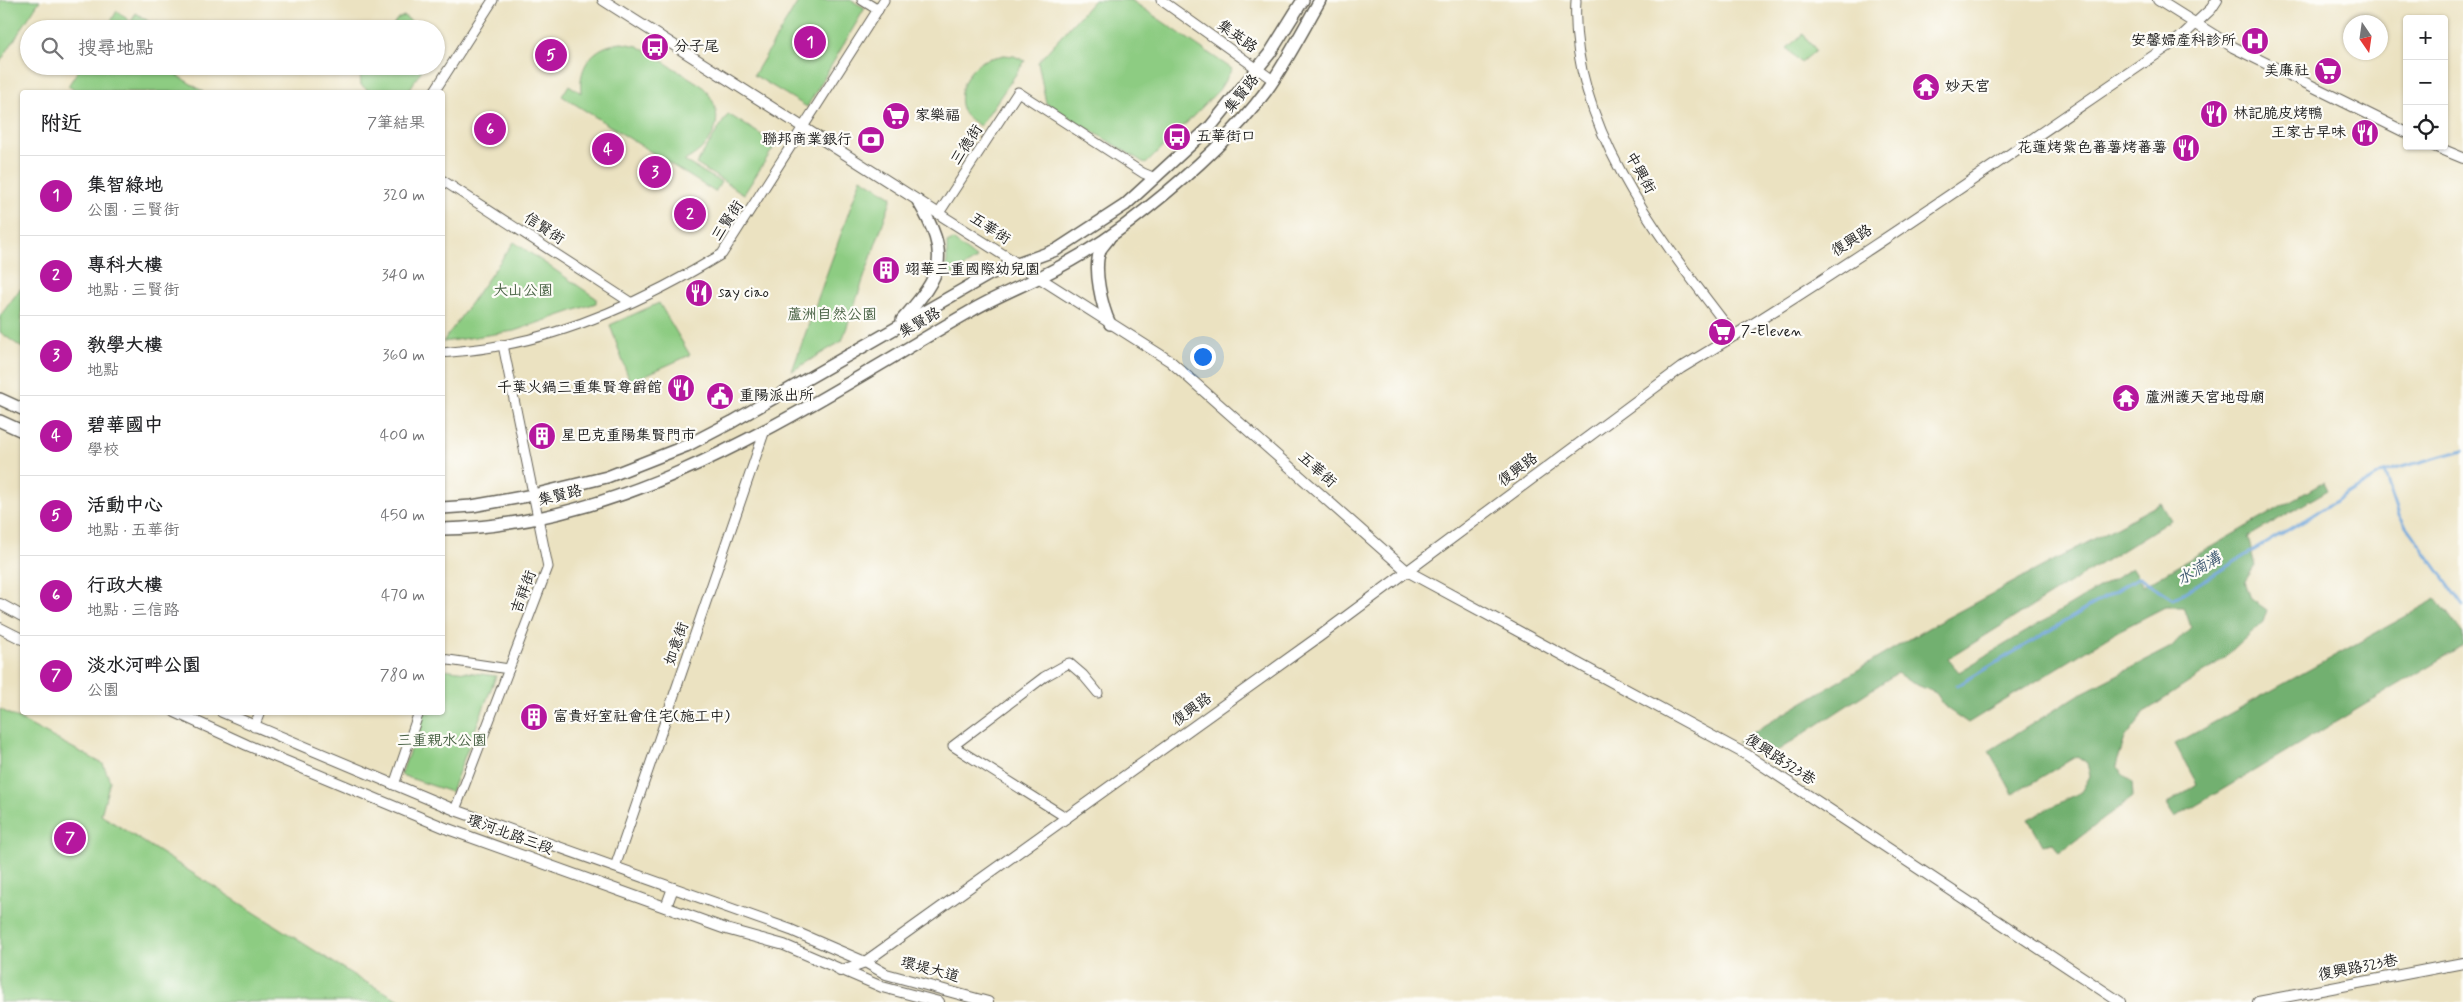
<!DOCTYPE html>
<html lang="zh-TW">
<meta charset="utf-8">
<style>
body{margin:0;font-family:Mynerve,"LXGW WenKai TC",sans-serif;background:#f2f2f2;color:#202124}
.controls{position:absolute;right:15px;top:15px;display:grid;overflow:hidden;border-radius:5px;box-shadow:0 1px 4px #0004}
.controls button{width:45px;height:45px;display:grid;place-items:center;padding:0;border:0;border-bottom:1px solid #e0e0e0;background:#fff;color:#202124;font:25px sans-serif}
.compass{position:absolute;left:2343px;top:15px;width:45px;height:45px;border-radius:50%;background:#fff;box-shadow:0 1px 4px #0004;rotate:167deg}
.you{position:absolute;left:1202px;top:356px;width:18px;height:18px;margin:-12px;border:4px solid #fff;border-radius:50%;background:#1a73e8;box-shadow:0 0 0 8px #1a73e833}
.badge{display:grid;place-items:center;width:32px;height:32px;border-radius:50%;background:#b5179e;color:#fff;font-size:16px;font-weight:700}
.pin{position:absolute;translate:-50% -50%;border:2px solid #fff;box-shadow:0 1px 5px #0006}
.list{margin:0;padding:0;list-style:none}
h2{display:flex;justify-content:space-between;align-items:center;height:65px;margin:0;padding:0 20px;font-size:21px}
h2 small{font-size:16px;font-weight:400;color:#757577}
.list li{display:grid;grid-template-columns:32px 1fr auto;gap:15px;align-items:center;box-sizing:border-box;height:80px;padding:0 20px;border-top:1px solid #e0e0e0}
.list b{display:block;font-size:19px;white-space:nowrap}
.list p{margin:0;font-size:16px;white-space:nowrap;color:#757577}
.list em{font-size:16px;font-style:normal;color:#757577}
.icon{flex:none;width:28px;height:28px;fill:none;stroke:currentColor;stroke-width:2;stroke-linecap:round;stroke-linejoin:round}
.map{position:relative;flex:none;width:2463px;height:1002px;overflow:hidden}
.search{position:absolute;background:#fff;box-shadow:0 1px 4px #0004;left:20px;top:20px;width:425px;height:55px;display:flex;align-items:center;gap:12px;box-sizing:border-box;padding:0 18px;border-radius:28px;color:#757577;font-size:19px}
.panel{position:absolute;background:#fff;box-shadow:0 1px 4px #0004;left:20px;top:90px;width:425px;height:625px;border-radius:5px}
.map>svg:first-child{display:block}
.green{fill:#8dcc82;stroke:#54744f}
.forest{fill:#72b070;stroke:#476646}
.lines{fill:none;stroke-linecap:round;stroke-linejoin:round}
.stream{stroke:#6aa3d9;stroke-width:3}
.minor-casing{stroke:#646156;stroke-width:11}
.tertiary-casing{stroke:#646156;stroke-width:12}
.secondary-casing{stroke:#646156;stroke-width:14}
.minor{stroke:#fff;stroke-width:9}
.tertiary{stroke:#fff;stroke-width:10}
.secondary{stroke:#fff;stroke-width:11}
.labels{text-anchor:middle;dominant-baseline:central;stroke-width:4.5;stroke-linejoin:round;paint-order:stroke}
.street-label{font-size:15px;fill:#1c1c1c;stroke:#fdfcf7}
.poi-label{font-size:15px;fill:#1c1c1c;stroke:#fdfcf7;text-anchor:start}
.park-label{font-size:15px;fill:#496245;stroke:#fdfcf7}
.water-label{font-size:16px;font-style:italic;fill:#3f5971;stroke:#fdfcf7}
</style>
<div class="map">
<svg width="2463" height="1002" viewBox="0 0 2463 1002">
<rect width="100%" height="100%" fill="#fdfcf7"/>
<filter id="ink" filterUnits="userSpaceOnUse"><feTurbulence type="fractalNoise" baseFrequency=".02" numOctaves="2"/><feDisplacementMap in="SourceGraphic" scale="10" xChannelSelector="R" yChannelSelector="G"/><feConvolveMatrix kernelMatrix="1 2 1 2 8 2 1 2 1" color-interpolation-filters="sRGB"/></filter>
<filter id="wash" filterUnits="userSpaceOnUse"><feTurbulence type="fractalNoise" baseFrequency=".0096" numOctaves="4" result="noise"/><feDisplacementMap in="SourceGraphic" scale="20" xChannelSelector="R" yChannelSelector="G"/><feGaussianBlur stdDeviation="1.12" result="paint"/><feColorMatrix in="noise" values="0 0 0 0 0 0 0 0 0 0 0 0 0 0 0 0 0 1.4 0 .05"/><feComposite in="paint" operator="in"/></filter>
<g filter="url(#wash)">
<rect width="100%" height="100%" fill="#ebe2c1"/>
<g class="green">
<path d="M0,0H40L0,62Z"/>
<path d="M799,0H851L865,8L807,107L754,75Z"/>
<path d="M1094,0H1131L1232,69L1219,90L1146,164L1046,103L1038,62Z"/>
<path d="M117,11L131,22L136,13L160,29H106Z"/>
<path d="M404,16L422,29H390L397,19Z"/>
<path d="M1803,34L1816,50L1801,63L1787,48Z"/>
<path d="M622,43L638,46L701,85C729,113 717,144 684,161L721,182L715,192L562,96L569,85L581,93C578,65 594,45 622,43Z"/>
<path d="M1004,55L1014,56L1025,61L980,126C974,122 966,118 963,111C955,94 967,71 981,62C988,58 997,57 1004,55Z"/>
<path d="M81,66H162L204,92H78L68,86Z"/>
<path d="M365,66H424L408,92H371L361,85L360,74Z"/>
<path d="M728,114L776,144L744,194L696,164Z"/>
<path d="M861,178L892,197L842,341L792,371Z"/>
<path d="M953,240L977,259L946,278L944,276L947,261V243Z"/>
<path d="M514,242L596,298V303L514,331L443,342Z"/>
<path d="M20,289L22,290V348L0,332V316Z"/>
<path d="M659,303L690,355L630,382L610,325Z"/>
<path d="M443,669L496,676L451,792L401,775L423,713L442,712Z"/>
<path d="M0,709L103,764L110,781L101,815L358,978L404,1002H0Z"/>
</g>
<g class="forest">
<path d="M2324,482L2328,490L2248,537L2255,566L2245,581L2251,599L2267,610L2263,622L2217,664L2146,711L2125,738L2116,766L2132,783L2133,797L2059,853L2053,843L2043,845L2028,819L2081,792L2090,776L2087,763L2077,756L2013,794L1989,751L2080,694L2173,646L2191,627L2184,607H2165L2118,631L1968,723L1946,708L1936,693L1910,682L1897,673L1765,759L1737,742L1928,628L2161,503L2171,520L1948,659L1959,672L2132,568L2143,586Z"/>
<path d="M2437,599L2463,634V646L2175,818L2166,804L2197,784L2175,744Z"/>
</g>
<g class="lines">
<g class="stream">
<path d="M2384,472L2399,516L2463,606"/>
<path d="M1957,686L2139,577L2173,599L2384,472L2463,450"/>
</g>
</g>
</g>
<g filter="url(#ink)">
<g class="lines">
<g class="minor-casing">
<g id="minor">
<path d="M862,0L878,10"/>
<path d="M1161,0L1273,80"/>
<path d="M1576,0C1569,127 1662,241 1735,336"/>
<path d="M434,92L493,0"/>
<path d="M442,180L630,302"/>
<path d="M939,213L1018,92L1143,173L1155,178"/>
<path d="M442,353C459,351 476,350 492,347C573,334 653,296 722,254L884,0"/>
<path d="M442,659L509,669"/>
<path d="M254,727L260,712"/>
<path d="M394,785L419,712"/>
<path d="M455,810L548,567L503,345"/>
<path d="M1067,818L953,746L1044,677L1069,663L1083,675L1098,693"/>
<path d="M615,867L765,430"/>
</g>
</g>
<g class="tertiary-casing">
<g id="tertiary">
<path d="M603,0L1170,361L1407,571L1747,755L2120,1002"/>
<path d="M2158,0L2233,47L2407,133"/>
<path d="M2434,146L2463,158"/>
<path d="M0,604L22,616"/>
<path d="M0,628L22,639"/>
<path d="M175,712L247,745L448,829L726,929L784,945L882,987L939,1002"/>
<path d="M222,712L455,810L791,930L865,962L886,974L988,1002"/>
<path d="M666,907L673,888"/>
<path d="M840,971L865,962L1320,636L1681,368C1852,266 2015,150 2180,38L2211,9L2217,0"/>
<path d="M2258,1002L2463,963"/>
</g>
</g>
<g class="secondary-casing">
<g id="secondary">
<path d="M1109,238C1107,242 1101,247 1100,251C1093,269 1102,307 1110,324"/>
<path d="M902,320C943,274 951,257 918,201"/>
<path d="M0,399L22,409"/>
<path d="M0,421L22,431"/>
<path d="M442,508L472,506L533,495L607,477L686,446L732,422L990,274L1056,250L1125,205L1211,126L1270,53L1303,0"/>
<path d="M442,529C637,526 809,404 971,311C993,298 1015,289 1038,278C1075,260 1113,236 1145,210C1188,176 1233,136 1266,91C1286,63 1303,30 1320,0"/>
</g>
</g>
<use href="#minor" class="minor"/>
<use href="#tertiary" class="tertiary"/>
<use href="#secondary" class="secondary"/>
</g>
</g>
<defs>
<g id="hospital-disc" transform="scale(1.4375)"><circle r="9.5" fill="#b5179e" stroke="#fdfcf7"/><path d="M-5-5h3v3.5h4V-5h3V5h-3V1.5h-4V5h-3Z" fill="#fff"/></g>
<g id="bus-disc" transform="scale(1.4375)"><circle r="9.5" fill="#b5179e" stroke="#fdfcf7"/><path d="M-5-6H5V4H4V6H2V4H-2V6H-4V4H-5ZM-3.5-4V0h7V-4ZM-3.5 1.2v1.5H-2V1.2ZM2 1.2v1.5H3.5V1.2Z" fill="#fff"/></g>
<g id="supermarket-disc" transform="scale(1.4375)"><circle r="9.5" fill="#b5179e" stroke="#fdfcf7"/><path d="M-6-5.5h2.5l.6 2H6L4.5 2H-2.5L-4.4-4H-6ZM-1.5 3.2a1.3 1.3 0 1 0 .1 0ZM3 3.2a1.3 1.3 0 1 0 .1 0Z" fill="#fff"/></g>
<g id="temple-disc" transform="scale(1.4375)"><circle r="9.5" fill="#b5179e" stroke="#fdfcf7"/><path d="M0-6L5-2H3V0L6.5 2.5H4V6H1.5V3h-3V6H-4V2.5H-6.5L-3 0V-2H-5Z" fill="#fff"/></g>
<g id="restaurant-disc" transform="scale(1.4375)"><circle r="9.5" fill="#b5179e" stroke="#fdfcf7"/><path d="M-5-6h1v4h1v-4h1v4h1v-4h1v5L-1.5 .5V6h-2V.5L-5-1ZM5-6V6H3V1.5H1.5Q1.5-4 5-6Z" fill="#fff"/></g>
<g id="bank-disc" transform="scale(1.4375)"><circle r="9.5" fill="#b5179e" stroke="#fdfcf7"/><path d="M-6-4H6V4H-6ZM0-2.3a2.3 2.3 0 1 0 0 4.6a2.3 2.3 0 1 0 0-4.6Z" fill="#fff"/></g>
<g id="building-disc" transform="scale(1.4375)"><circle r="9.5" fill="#b5179e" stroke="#fdfcf7"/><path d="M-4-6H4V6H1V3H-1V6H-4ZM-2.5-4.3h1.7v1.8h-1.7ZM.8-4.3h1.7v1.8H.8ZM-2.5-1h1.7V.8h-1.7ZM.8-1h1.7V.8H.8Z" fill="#fff"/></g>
<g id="civic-disc" transform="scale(1.4375)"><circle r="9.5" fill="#b5179e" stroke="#fdfcf7"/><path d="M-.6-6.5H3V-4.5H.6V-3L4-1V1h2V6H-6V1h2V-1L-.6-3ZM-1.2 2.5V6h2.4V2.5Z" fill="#fff"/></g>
</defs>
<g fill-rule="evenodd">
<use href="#hospital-disc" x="2255" y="41"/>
<use href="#bus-disc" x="655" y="47"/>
<use href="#supermarket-disc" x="2328" y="71"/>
<use href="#temple-disc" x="1926" y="87"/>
<use href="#restaurant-disc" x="2214" y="114"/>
<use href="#supermarket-disc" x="896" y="116"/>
<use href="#restaurant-disc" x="2365" y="133"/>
<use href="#bus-disc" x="1177" y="137"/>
<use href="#bank-disc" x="871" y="140"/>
<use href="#restaurant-disc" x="2186" y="148"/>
<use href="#building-disc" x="886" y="270"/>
<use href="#restaurant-disc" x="699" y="293"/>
<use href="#supermarket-disc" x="1722" y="332"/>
<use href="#restaurant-disc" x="681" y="388"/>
<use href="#civic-disc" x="720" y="396"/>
<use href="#temple-disc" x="2126" y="398"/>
<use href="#building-disc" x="542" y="436"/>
<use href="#building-disc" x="534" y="717"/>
</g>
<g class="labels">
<g class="street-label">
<text transform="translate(1237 37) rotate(35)">集英路</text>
<text transform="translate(1242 94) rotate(-51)">集賢路</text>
<text transform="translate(967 145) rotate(-57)">三德街</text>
<text transform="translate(1640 173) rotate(61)">中興街</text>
<text transform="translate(728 221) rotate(-57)">三賢街</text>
<text transform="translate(544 229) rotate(33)">信賢街</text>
<text transform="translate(990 229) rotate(33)">五華街</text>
<text transform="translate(1852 241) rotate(-33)">復興路</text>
<text transform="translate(920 323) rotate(-30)">集賢路</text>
<text transform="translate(1317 470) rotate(42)">五華街</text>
<text transform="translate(1518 470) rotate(-37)">復興路</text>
<text transform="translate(560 496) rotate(-14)">集賢路</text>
<text transform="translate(524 592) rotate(-69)">吉祥街</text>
<text transform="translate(677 644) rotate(-71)">如意街</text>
<text transform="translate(1192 710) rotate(-36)">復興路</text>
<text transform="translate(1780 760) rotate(33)">復興路323巷</text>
<text transform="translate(510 835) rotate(20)">環河北路三段</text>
<text transform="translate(2358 968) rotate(-11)">復興路323巷</text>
<text transform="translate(930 970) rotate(15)">環堤大道</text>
</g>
<g class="poi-label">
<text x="2236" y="41" text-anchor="end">安馨婦產科診所</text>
<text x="674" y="47">分子尾</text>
<text x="2309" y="71" text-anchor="end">美廉社</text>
<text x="1945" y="87">妙天宮</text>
<text x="2233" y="114">林記脆皮烤鴨</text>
<text x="915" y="116">家樂福</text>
<text x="2346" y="133" text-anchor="end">王家古早味</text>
<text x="1196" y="137">五華街口</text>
<text x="852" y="140" text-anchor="end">聯邦商業銀行</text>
<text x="2167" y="148" text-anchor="end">花蓮烤紫色蕃薯烤蕃薯</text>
<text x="905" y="270">翊華三重國際幼兒園</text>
<text x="718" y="293">say ciao</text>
<text x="1741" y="332">7-Eleven</text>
<text x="662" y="388" text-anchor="end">千葉火鍋三重集賢尊爵館</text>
<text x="739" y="396">重陽派出所</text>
<text x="2145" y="398">蘆洲護天宮地母廟</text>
<text x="561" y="436">星巴克重陽集賢門市</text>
<text x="553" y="717">富貴好室社會住宅(施工中)</text>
</g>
<g class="park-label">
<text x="523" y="291">大山公園</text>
<text x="832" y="315">蘆洲自然公園</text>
<text x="442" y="741">三重親水公園</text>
</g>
<g class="water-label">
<text transform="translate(2199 569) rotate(-31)">水湳溝</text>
</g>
</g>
</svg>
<div class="controls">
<button>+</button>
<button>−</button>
<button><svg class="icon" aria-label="locate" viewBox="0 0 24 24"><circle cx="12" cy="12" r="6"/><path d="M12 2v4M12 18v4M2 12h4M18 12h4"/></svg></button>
</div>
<svg class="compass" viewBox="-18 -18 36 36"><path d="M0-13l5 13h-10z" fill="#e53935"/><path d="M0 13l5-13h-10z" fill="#757577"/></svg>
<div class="you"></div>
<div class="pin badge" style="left:810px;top:42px">1</div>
<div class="pin badge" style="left:690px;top:214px">2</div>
<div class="pin badge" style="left:655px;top:172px">3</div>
<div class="pin badge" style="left:608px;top:149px">4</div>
<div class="pin badge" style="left:551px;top:55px">5</div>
<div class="pin badge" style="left:490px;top:129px">6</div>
<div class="pin badge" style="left:70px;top:838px">7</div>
<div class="search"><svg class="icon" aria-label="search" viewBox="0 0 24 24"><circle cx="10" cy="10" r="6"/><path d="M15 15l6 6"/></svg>搜尋地點</div>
<section class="panel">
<h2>附近<small>7筆結果</small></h2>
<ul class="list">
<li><span class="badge">1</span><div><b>集智綠地</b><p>公園 · 三賢街</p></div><em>320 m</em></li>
<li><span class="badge">2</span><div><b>專科大樓</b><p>地點 · 三賢街</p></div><em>340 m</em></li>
<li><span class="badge">3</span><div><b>教學大樓</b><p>地點</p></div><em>360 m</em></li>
<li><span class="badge">4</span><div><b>碧華國中</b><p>學校</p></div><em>400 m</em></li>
<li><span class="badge">5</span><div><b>活動中心</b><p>地點 · 五華街</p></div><em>450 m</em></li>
<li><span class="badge">6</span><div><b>行政大樓</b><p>地點 · 三信路</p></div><em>470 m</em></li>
<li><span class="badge">7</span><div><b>淡水河畔公園</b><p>公園</p></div><em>780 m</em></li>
</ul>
</section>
</div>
